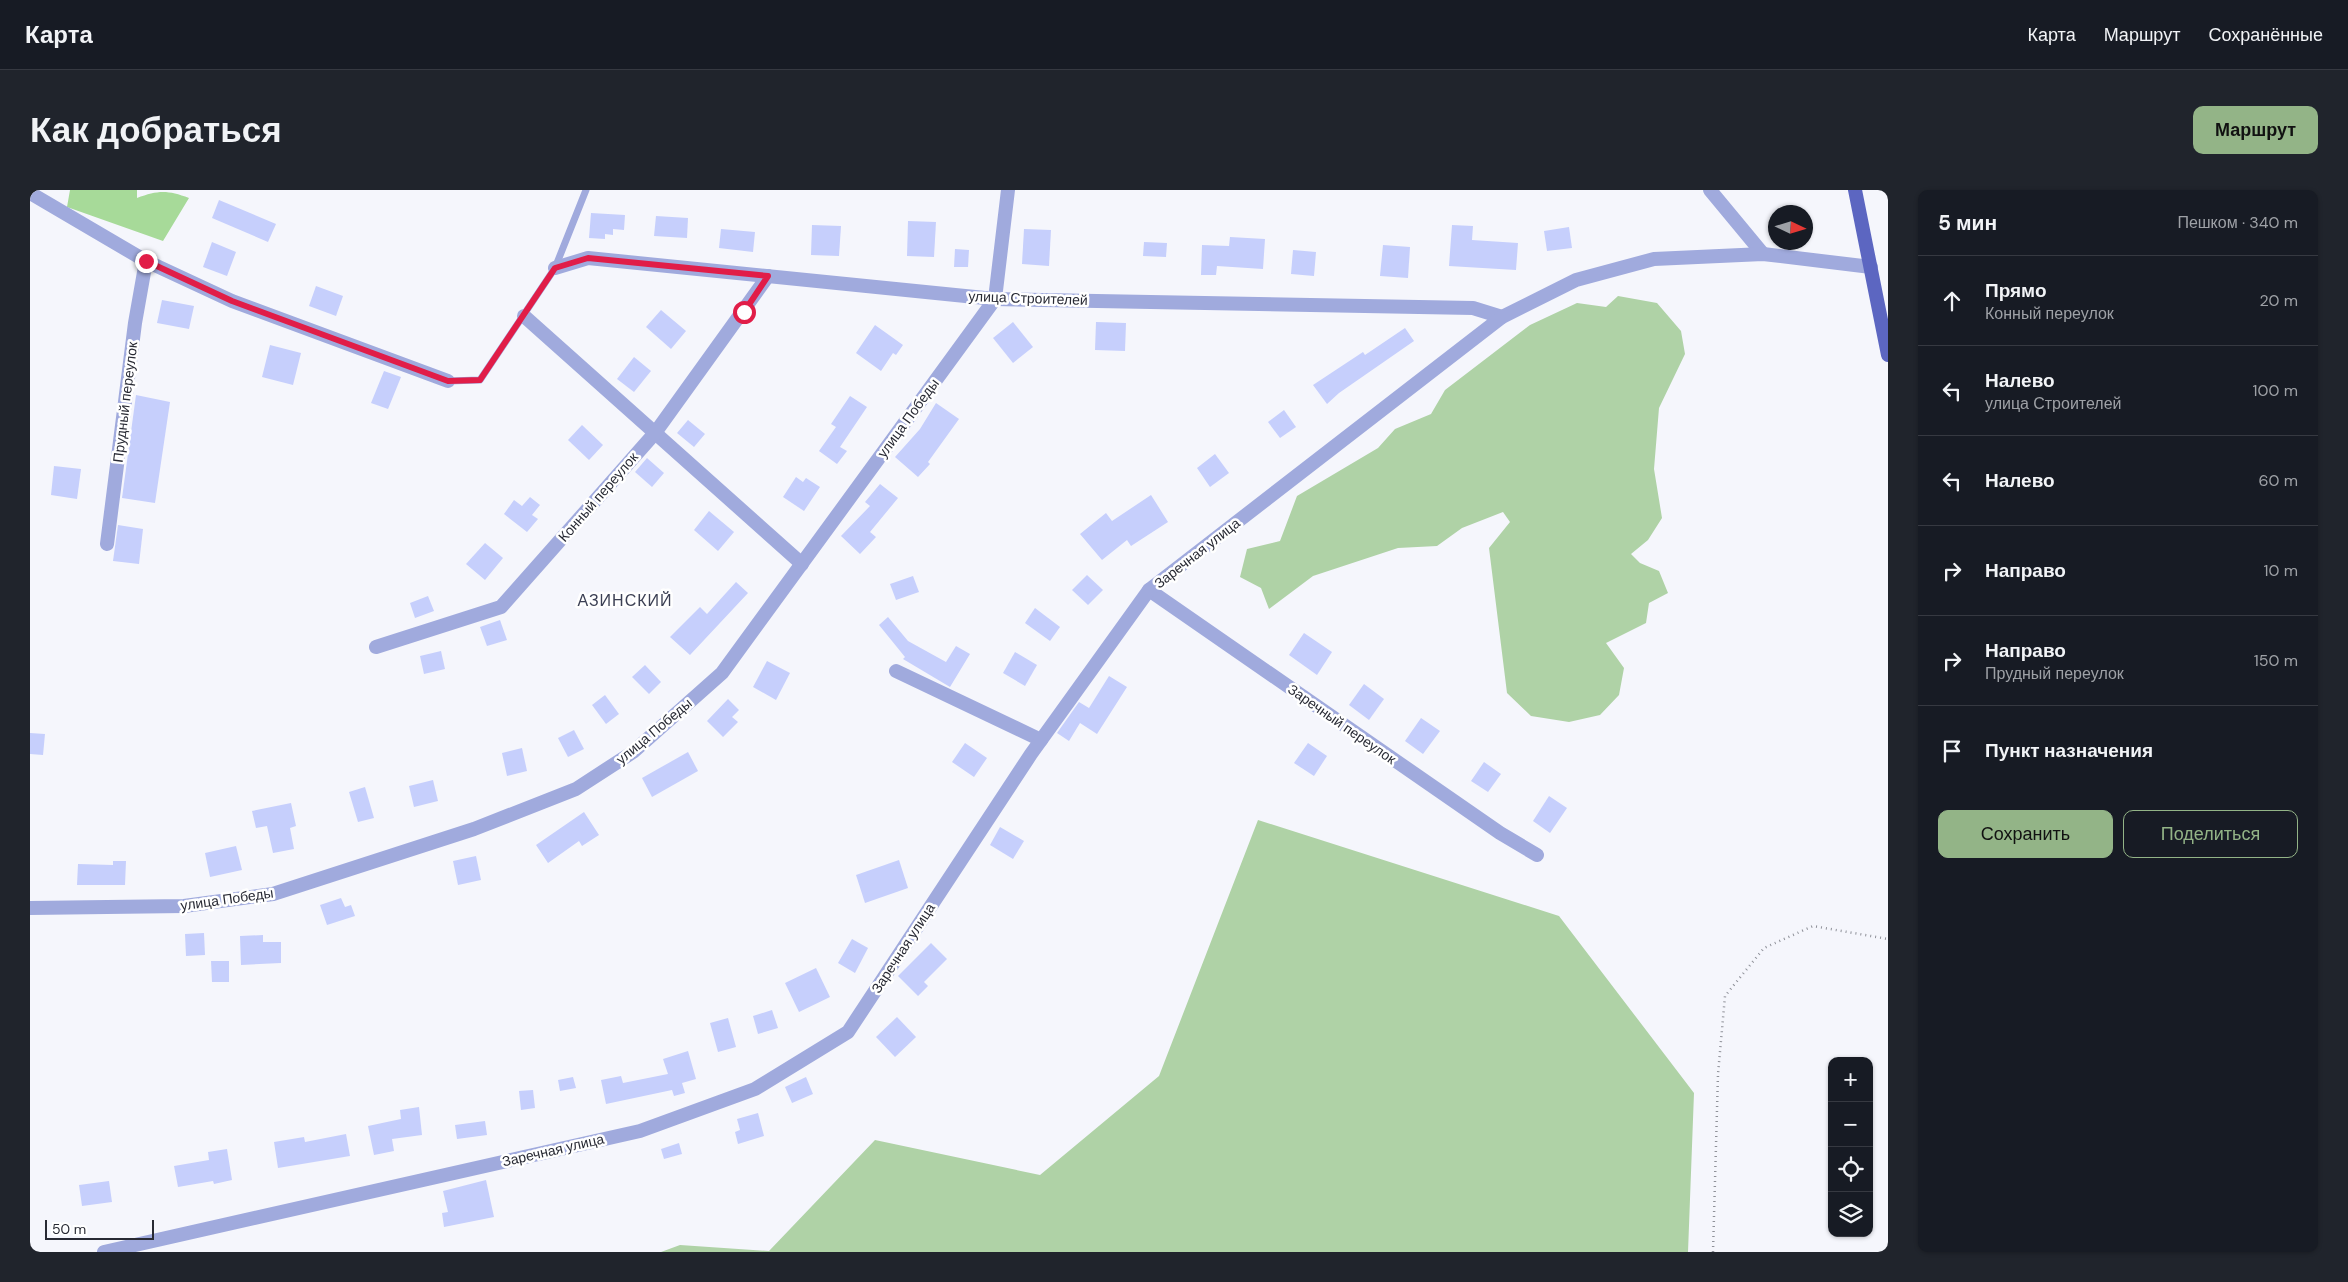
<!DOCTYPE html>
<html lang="ru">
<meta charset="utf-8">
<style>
body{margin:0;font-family:"DM Sans",sans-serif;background:#20242c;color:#f1f3f6}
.controls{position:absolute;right:15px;bottom:15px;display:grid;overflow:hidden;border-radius:10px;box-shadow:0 1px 4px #0004}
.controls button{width:45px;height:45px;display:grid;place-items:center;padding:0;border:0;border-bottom:1px solid #363941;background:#171b24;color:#f1f3f6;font:25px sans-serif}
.compass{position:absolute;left:1738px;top:15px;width:45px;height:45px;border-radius:50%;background:#171b24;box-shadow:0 1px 4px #0004;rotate:94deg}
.scale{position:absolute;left:15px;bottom:12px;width:109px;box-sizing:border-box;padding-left:5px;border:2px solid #282a34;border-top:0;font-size:14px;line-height:18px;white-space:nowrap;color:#282a34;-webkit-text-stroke:4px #fff;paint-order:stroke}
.stop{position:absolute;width:15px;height:15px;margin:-11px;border:4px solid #e11d48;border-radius:50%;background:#fff}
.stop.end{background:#e11d48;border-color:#fff;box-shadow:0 1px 5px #0008}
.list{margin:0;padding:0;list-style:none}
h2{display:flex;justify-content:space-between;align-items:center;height:65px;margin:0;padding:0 20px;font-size:21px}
h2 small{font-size:16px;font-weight:400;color:#9ea1a6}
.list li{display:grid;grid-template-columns:32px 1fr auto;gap:15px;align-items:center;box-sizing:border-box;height:90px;padding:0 20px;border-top:1px solid #363941}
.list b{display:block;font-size:19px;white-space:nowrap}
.list p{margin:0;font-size:16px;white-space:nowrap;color:#9ea1a6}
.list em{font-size:16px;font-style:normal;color:#9ea1a6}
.actions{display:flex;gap:10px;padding:15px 20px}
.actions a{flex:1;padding:11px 0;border:1px solid #93b487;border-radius:10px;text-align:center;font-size:18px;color:#93b487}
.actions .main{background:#93b487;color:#111}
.icon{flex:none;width:28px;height:28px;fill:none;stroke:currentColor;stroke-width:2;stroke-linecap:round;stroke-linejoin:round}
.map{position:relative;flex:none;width:1858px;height:1062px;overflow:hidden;border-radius:10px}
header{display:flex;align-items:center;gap:30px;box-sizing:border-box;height:70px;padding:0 25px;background:#171b24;border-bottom:1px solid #363941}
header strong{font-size:24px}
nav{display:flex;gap:28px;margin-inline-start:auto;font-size:18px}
.intro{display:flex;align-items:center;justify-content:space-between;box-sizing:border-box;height:120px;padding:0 30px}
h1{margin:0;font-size:35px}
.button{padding:12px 22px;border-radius:10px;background:#93b487;color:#111;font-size:18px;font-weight:700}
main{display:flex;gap:30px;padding:0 30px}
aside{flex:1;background:#171b24;border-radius:10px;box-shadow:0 1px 4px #0004}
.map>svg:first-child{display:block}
.green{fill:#afd2a6}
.water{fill:#a7da99}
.building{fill:#c6cffc}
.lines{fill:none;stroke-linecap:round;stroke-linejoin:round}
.path{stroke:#8f9199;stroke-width:2.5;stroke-dasharray:1 4;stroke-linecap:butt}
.service{stroke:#a0aadd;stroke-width:7}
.minor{stroke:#a0aadd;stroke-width:14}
.primary{stroke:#5c66c1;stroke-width:14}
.route{stroke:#e11d48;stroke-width:6}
.labels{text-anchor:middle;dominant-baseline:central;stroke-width:5;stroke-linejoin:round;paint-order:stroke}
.street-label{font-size:14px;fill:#282a34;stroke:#fff}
.quarter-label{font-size:16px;letter-spacing:1px;fill:#3c4054;stroke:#fff}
</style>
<header>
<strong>Карта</strong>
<nav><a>Карта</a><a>Маршрут</a><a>Сохранённые</a></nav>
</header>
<div class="intro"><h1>Как добраться</h1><a class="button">Маршрут</a></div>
<main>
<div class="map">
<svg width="1858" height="1062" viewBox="0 0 1858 1062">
<rect width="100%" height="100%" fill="#f5f6fc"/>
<g class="green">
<path d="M1588,106L1627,113L1651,141L1655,164L1629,218L1624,279L1632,328L1618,350L1601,364L1610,373L1629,381L1638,403L1619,413L1616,433L1576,453L1594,478L1589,505L1570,525L1539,532L1501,526L1477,503L1459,358L1480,332L1473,322L1432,338L1407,356L1368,358L1283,386L1239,419L1231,398L1210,387L1217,359L1250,351L1267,306L1348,258L1365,239L1401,224L1415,200L1500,135L1547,113L1576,117Z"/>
<path d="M1228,630L1529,726L1664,903L1658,1062H631L650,1055L739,1061L845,950L1010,985L1129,886Z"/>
</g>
<path class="water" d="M40,0H107V8C128,0 138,0 159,8L133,51L37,17Z"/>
<g class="building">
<path d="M189,10L246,34L238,52L182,28Z"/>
<path d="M561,23L595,25L594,40L583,39V45L575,44V49L559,48Z"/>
<path d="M626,26L658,28L657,48L624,46Z"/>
<path d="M878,31L906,32L904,67L877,66Z"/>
<path d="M782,35L811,36L809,66L781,65Z"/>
<path d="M1422,35L1443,36L1442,50L1488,53L1486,80L1419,76Z"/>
<path d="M1539,37L1542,58L1517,61L1514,41Z"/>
<path d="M691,39L725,42L723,62L689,58Z"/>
<path d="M994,39L1021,40L1019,76L992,74Z"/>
<path d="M1200,47L1235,49L1233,79L1187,76L1186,85H1171L1172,55L1199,56Z"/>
<path d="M182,52L206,62L197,86L173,77Z"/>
<path d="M1114,52L1137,53L1136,67L1113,66Z"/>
<path d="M1353,55L1380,57L1378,88L1350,86Z"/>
<path d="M925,59L939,60L938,77H924Z"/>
<path d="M1263,60L1286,62L1284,86L1261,84Z"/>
<path d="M286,96L313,106L306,126L279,116Z"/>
<path d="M132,110L164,116L159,139L127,133Z"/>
<path d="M631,120L656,141L641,159L616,137Z"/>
<path d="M983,132L1003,157L983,173L963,148Z"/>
<path d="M1066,132L1096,133L1095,161L1065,160Z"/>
<path d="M845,135L873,155L866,165L863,163L851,181L826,163Z"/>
<path d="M1375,138L1384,151L1309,203L1297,214L1283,195L1333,162L1335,165Z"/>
<path d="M240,155L271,163L263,195L232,187Z"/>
<path d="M604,167L621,181L604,202L587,189Z"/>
<path d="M354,181L371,187L358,219L341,213Z"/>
<path d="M106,205L140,212L125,313L92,308Z"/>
<path d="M820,206L837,217L810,257L817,261L807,274L789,261L806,237L801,234Z"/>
<path d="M906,213L929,229L898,272L900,274L888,287L865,267L890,239Z"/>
<path d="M1254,220L1266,237L1250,248L1238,232Z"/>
<path d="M658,230L675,244L664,257L647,243Z"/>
<path d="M552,235L573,255L559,270L538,250Z"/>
<path d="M1185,264L1199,283L1180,297L1167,278Z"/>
<path d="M617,268L634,283L622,297L605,282Z"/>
<path d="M24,276L51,279L47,309L21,305Z"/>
<path d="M766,287L773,292L776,288L790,297L774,321L753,307Z"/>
<path d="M850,294L868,308L840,342L846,347L830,364L811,346L840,316L835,312Z"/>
<path d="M1121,305L1138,332L1101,356L1097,350L1072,370L1050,344L1076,323L1082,331Z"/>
<path d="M500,307L510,315L502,325L508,329L497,342L474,324L484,310L492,316Z"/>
<path d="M679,321L704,342L688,361L664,340Z"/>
<path d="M88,335L113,339L109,374L83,371Z"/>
<path d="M455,353L473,368L455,390L436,374Z"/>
<path d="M1057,385L1073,400L1058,415L1042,400Z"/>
<path d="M883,386L889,402L866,410L860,394Z"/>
<path d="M706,392L718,403L660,465L640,447L670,417L677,424Z"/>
<path d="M398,406L404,421L385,428L380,413Z"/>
<path d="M1005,418L1030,437L1020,451L995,433Z"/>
<path d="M858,427L878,451L916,472L926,456L940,464L920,497L873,469L875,467L849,435Z"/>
<path d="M470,430L477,450L457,456L450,437Z"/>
<path d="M1274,443L1302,462L1287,485L1259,465Z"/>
<path d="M411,461L415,479L394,484L390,466Z"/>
<path d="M985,462L1007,475L995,496L973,483Z"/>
<path d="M737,471L760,483L746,510L723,497Z"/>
<path d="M615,475L631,492L619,504L602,487Z"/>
<path d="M1079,486L1097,497L1067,544L1050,533L1039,551L1027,543L1049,512L1059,518Z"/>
<path d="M1334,494L1354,509L1339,530L1319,515Z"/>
<path d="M575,505L589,524L576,534L562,515Z"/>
<path d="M698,509L709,520L702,527L708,532L693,547L677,531Z"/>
<path d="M1391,528L1410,541L1393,564L1375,551Z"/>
<path d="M544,540L554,559L538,567L528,548Z"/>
<path d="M0,543L15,544L13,565L0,564Z"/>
<path d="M935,553L957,568L944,587L922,572Z"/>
<path d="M1278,553L1297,566L1284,586L1264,573Z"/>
<path d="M492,558L497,581L477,586L472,563Z"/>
<path d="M658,562L668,581L622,607L612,588Z"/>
<path d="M1454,572L1471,584L1458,602L1441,591Z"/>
<path d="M403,590L408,611L384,617L379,596Z"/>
<path d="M335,597L344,628L328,632L319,602Z"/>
<path d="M1519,606L1537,618L1520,643L1503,631Z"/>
<path d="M261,613L266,636L260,638L264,659L243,663L237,636L226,638L222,621Z"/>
<path d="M554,622L569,645L552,656L549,651L518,673L506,655Z"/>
<path d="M970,637L994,651L983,669L960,655Z"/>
<path d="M206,656L212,680L180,687L175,663Z"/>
<path d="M446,666L451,690L428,695L423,671Z"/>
<path d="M869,670L878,698L835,713L826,685Z"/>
<path d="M83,671H96L95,695H47L48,674L83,675Z"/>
<path d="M311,708L315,717L321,715L325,726L297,735L290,715Z"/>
<path d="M174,743L175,765L156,766L155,744Z"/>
<path d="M233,745V752H251V773L211,775L210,746Z"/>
<path d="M822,749L838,758L825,783L808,773Z"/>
<path d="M901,753L917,769L894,792L898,796L888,806L868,786Z"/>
<path d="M181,771H199V792H182Z"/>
<path d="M786,778L800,807L769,822L755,793Z"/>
<path d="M742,820L748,838L728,844L723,826Z"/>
<path d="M867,827L886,847L865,867L846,847Z"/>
<path d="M698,828L706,857L688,862L680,833Z"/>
<path d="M658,861L666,889L652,893L655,903L644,906L642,900L576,914L571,890L591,886L593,893L638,884L633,869Z"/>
<path d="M543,887L546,898L530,901L528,890Z"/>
<path d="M776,887L783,904L762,913L755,897Z"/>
<path d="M503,900L505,918L491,920L489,901Z"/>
<path d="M389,917L392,945L362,949L364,961L344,965L338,936L371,929L370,920Z"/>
<path d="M728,923L734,946L708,954L705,942L710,940L707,929Z"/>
<path d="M455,931L457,945L427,949L425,935Z"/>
<path d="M316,944L320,966L248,978L244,952L274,947L275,952Z"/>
<path d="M649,953L652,964L634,969L631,959Z"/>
<path d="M197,959L202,990L184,994L183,991L148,997L144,976L179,970L178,962Z"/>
<path d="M456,990L464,1027L414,1037L412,1023L418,1022L413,1001Z"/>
<path d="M79,991L82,1012L52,1016L49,995Z"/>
</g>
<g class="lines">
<path class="path" d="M1683,1062L1688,884L1695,806L1734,758L1783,736L1858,749"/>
<path class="service" d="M418,191L450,190L525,78L556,0"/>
<g class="minor">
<path d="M1680,0L1733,64"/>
<path d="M0,3L116,71L202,111L418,191"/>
<path d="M525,78L558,68L965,109L1443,118L1472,127"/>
<path d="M494,126L772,374"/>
<path d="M77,354L105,133L116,71"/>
<path d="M1119,400L1470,643L1507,665"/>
<path d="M346,457L471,417L625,243L738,86"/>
<path d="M866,481L1011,550"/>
<path d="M0,718L154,716L243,704L444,639L546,599L603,562L692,483L965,109L978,0"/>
<path d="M74,1062L610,941L725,899L818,842L1001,564L1119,400L1472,127L1546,90L1624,69L1733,64L1841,77"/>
</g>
<path class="primary" d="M1825,0L1858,165"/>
</g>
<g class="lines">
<path class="route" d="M116,71L202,111L418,191L450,190L525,78L558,68L738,86L714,122"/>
</g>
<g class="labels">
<g class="street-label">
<text transform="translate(998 108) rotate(2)">улица Строителей</text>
<text transform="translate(95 212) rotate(-83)">Прудный переулок</text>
<text transform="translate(878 228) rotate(-54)">улица Победы</text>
<text transform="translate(568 307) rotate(-49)">Конный переулок</text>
<text transform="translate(1167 363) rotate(-38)">Заречная улица</text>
<text transform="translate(1312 534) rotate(35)">Заречный переулок</text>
<text transform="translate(624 541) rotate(-40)">улица Победы</text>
<text transform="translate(197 709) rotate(-8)">улица Победы</text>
<text transform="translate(873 758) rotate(-57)">Заречная улица</text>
<text transform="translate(523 960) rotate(-13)">Заречная улица</text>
</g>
<g class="quarter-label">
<text x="595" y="410">АЗИНСКИЙ</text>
</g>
</g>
</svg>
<div class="controls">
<button>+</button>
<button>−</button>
<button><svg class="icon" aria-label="locate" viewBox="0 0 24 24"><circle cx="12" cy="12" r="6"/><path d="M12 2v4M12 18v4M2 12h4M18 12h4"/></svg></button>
<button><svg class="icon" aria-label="layers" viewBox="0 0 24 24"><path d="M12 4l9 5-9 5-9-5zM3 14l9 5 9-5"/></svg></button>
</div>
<svg class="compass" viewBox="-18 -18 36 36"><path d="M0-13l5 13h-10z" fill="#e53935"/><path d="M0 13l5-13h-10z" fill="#9ea1a6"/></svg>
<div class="scale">50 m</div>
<div class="stop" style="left:714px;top:122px"></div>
<div class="stop end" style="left:116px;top:71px"></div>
</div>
<aside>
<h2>5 мин<small>Пешком · 340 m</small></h2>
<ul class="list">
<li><svg class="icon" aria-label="ahead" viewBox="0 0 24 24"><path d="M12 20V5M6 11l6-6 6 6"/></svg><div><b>Прямо</b><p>Конный переулок</p></div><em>20 m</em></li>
<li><svg class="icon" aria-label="left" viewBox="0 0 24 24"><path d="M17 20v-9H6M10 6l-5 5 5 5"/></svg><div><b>Налево</b><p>улица Строителей</p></div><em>100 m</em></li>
<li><svg class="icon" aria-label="left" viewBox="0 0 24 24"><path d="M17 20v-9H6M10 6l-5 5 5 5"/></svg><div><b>Налево</b></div><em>60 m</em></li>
<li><svg class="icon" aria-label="right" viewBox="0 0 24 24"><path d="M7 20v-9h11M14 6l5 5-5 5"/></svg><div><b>Направо</b></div><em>10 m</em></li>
<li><svg class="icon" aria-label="right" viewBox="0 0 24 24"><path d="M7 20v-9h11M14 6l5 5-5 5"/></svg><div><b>Направо</b><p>Прудный переулок</p></div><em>150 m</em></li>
<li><svg class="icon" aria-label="arrive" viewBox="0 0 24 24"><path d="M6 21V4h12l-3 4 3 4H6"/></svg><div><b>Пункт назначения</b></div></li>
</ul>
<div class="actions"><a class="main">Сохранить</a><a>Поделиться</a></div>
</aside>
</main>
